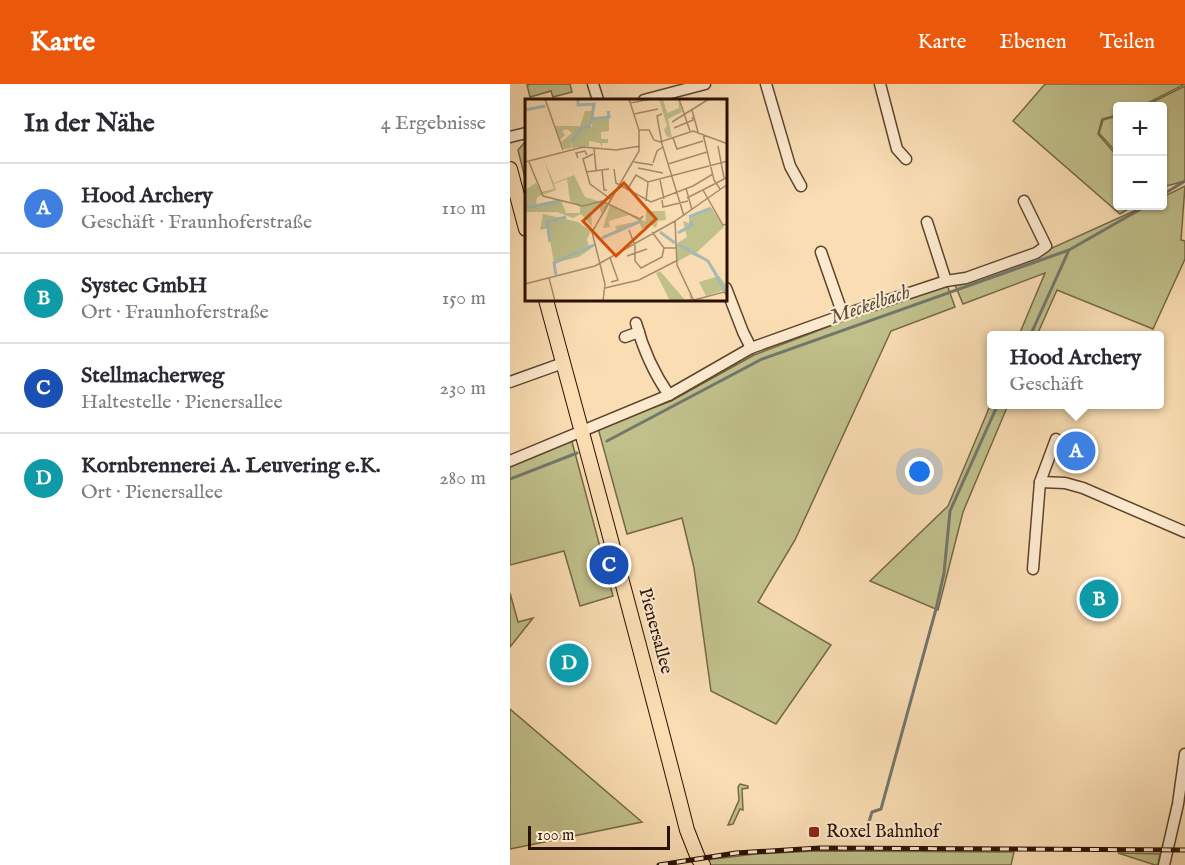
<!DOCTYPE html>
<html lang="de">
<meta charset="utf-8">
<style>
body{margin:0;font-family:"IM FELL English",serif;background:#f2f2f3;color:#2b2b33}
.controls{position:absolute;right:18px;top:18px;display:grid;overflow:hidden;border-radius:6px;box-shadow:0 2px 4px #0004}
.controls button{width:54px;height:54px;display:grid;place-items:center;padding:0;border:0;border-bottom:2px solid #e1e1e2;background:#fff;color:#2b2b33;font:30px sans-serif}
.scale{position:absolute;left:18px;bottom:15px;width:142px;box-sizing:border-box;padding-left:6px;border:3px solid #2a1100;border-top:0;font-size:16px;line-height:21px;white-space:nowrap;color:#2a1100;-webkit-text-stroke:4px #fce9ce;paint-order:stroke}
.you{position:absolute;left:410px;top:388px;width:21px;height:21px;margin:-15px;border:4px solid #fff;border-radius:50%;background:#1a73e8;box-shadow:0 0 0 9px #1a73e833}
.badge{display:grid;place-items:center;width:39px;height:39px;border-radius:50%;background:#ea580c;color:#fff;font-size:20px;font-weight:700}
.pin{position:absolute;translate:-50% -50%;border:3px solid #fff;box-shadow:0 2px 6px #0006}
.popup{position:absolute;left:477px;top:247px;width:177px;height:78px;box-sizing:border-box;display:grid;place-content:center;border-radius:6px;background:#fff;filter:drop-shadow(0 2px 4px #0005);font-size:20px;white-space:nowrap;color:#7c7c81}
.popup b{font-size:22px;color:#2b2b33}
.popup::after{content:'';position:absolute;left:50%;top:100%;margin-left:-12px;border:12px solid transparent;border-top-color:#fff}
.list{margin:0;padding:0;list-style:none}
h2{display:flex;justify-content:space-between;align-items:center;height:78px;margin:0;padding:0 24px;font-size:26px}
h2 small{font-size:20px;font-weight:400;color:#7c7c81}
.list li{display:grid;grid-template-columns:39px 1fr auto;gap:18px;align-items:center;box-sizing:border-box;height:90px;padding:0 24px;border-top:2px solid #e1e1e2}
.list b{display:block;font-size:22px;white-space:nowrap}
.list p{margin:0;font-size:20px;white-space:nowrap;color:#7c7c81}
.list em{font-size:20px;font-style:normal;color:#7c7c81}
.map{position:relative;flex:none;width:675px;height:781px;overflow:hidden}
header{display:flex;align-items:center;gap:36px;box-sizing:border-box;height:84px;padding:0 30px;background:#ea580c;color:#fff}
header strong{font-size:28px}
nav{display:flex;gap:33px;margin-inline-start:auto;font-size:21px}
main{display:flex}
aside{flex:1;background:#fff}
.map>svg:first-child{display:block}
.green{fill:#c0c08b;stroke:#756846;stroke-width:1.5}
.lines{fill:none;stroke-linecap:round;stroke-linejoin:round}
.stream{stroke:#73766e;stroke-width:3}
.minor-casing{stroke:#5e442d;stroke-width:13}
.major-casing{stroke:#2a1100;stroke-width:16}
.minor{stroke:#fce9ce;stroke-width:10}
.major{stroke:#faddb3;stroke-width:14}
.rail-casing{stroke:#2a1100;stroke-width:5}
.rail{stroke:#fce9ce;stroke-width:3;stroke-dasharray:9;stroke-linecap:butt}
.poi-dot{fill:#8f2418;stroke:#fce9ce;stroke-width:2}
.labels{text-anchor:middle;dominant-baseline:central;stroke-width:4.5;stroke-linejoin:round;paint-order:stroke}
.street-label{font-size:18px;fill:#2a1100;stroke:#fce9ce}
.poi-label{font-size:18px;fill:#2a1100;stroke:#fce9ce;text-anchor:start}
.water-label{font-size:20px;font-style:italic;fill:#554c40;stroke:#fce9ce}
.inset-river{fill:none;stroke:#a4b9b8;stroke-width:3}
.inset-road{fill:none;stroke:#a78b6b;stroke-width:1.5}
.view{fill:#d5520b;fill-opacity:0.15;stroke:#d5520b;stroke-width:3}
.inset-edge{fill:none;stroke:#2a1100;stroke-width:3}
</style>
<header>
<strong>Karte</strong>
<nav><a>Karte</a><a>Ebenen</a><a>Teilen</a></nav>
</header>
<main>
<aside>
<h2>In der Nähe<small>4 Ergebnisse</small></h2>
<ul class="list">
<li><span class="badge" style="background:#3f7fe0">A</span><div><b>Hood Archery</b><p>Geschäft · Fraunhoferstraße</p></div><em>110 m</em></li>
<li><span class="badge" style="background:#0f9aa8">B</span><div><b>Systec GmbH</b><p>Ort · Fraunhoferstraße</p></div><em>150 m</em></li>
<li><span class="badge" style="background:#1a4fb4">C</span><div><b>Stellmacherweg</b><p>Haltestelle · Pienersallee</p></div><em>230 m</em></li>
<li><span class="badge" style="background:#0f9aa8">D</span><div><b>Kornbrennerei A. Leuvering e.K.</b><p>Ort · Pienersallee</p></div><em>280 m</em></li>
</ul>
</aside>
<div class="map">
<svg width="675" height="781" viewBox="0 0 675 781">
<rect width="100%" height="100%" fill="#faddb3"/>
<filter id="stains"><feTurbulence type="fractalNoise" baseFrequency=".00333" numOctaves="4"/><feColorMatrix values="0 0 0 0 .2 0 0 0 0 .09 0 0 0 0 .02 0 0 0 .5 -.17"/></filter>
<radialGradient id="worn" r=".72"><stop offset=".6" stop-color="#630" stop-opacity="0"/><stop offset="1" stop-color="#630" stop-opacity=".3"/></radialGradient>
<g class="green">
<path d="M21,0H60L62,8L43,13L41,7L20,13L17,1Z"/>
<path d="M535,0H675L632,22H608L607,31L592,35L588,50L607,72L608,122H623L610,130L503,37Z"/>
<path d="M675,2V97L653,103L652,22H635Z"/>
<path d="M607,32H608L607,69L589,49L593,36Z"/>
<path d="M16,57V93L15,94L8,66Z"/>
<path d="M675,102L671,156L675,157V175L643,245L547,206L527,251H509L535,189L453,220L445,201L520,174L635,122H652L653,113Z"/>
<path d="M436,198L445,223L381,247L285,456L248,518L321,561L266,640L201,607L184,484L172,434L117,450L88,344L161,317L244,271Z"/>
<path d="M482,317V320L498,321L453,428L428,526L360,497L438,422Z"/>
<path d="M61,354L103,512L70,522L54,467L0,481V381Z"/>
<path d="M0,509L8,538L23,534L0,563Z"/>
<path d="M0,625L132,738L0,765Z"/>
<path d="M230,700L238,702V704L232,705L233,726L230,725L223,740L218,741L229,716L228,703Z"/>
<path d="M306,767L504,768L501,781H199L196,776L245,770Z"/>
<path d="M608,769L650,770L648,781H645Z"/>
</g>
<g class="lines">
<g class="stream">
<path d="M652,111L675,97"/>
<path d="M520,252L559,166"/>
<path d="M97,357L252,275L559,166L636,122"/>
<path d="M0,395L67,369"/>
<path d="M357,744L362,728L371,725L426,525L434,489L440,427L488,320"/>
</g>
<g class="minor-casing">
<g id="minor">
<path d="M83,0L88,16"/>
<path d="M256,0L280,82L291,102"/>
<path d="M370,0L387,65L396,75"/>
<path d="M134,16L195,0"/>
<path d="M0,53L16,49"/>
<path d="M417,138L436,197"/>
<path d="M311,168L333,231"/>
<path d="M216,204L233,248L241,264"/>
<path d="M126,239C133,265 143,288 159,311"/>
<path d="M115,253L129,248"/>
<path d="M0,298L53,279"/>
<path d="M0,377L159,311L241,264L333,231L436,197L456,194L526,169L536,162L514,117"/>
<path d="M530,398L555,399L573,404L675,448"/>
<path d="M523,485L530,398L546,355"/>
<path d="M654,781L668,720L675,670"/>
</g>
</g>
<g class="major-casing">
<g id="major">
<path d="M0,85L16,145"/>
<path d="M36,216C84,392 132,569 177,746L188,774L193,781"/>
</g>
</g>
<use href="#minor" class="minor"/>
<use href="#major" class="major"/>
<g class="rail-casing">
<path id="rail" d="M149,781L226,769L310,764L675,766"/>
</g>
<use href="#rail" class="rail"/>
</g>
<rect class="poi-dot" x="298" y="742" width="12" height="12" rx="3"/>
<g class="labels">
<g class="street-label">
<text transform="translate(145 547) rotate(75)">Pienersallee</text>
</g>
<g class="poi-label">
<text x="316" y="748">Roxel Bahnhof</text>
</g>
<g class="water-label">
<text transform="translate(360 221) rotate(-19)">Meckelbach</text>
</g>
</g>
<g transform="translate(15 15)">
<rect width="202" height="202" fill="#faddb3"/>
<path d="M134,0H138L142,14L154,9L153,0L157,13L143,20L147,38H142L139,31L142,27ZM60,12H68L66,27L57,29L48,42L58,30L67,28L68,21L84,19V32L76,33V40H83V44H77V49L75,44L64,42V47L47,49V43L46,49L39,50L36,43L47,34L42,30L37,32L40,36L35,41L30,27H55ZM18,59L29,84L49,76L60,98L83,105L77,115L74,108L66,112L67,127L56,115L48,119L32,113H0V91L11,84L16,93L29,90ZM42,80L45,102L55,108V114H41L36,101L11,106L12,98L31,91L29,85ZM85,106L121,123V112H140L141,121L133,122L131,129L125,125L117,130L114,123L92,132L90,127L114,122L104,116L84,122L85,128L78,129ZM187,109L199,128L170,155L183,161L200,185L202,183V196L200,191L181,197L174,183L194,177L183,163L166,155L152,163L151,145L162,138L158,122L164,124V118ZM18,115L53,123L66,132L62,140L64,148L72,145L54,158L29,164L23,129L15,131ZM135,172L160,201L165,200L164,193L168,202H145L131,174Z" fill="#c0c08b" fill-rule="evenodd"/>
<path class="inset-river" d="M53,0V6L69,5L66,25M0,11L20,7M67,20L84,18L83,12M47,42L57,29L66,27M0,109L34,102M164,118L186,109M135,133L150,144M153,134L167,126L166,122M77,139L116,122M25,143L22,123L41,118M153,145L183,162L202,195M31,176L29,164L69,146"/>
<path class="inset-road" d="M20,0L38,51M154,0L165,32M105,4L127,0M167,11L173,33M109,15L133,10M137,15L132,17L137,45L159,117M147,23L184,0M149,29L168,21L167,18M114,31H124L129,41L135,43L168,32L203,45M178,35L189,81L195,90M148,39L152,50L178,42M193,47L199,79M69,49L71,71M68,55L58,60L65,85L87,101M53,59L51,54L60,52L62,56M0,63L58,48L91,51L115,47M4,63L18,97L58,107L77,102L115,120L118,117M109,63L128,66M128,64L132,52L138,48M143,65L182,53M113,69L138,74M89,70L91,84L126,103L168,87L188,75M77,71L79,91H82M61,73L84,70M135,81L139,100M161,89L167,111M102,91L111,76L123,83L203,62M178,91L198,126L203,125M162,99L203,78M137,101L138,108L163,102M121,102L123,83M150,122L152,166L169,202M104,131L110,147V162L116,169L137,158L139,149M127,133L139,149H151M102,157L122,150M85,159L93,181L86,183M24,179L30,202M0,185L70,167L150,122L203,85M80,189L114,181L151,162M169,201L199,193L203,198M78,202L80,185L67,133L114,52V31L104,0"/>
<path class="view" d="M99,84L131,120L91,157L58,122Z"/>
<rect width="202" height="202" class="inset-edge"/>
</g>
<rect width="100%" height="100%" filter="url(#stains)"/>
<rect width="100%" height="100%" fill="url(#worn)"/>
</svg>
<div class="controls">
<button>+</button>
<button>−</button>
</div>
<div class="scale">100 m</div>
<div class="you"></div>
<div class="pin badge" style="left:566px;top:367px;background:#3f7fe0">A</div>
<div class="popup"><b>Hood Archery</b>Geschäft</div>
<div class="pin badge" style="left:589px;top:515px;background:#0f9aa8">B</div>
<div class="pin badge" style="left:99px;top:481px;background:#1a4fb4">C</div>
<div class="pin badge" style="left:59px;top:579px;background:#0f9aa8">D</div>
</div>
</main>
